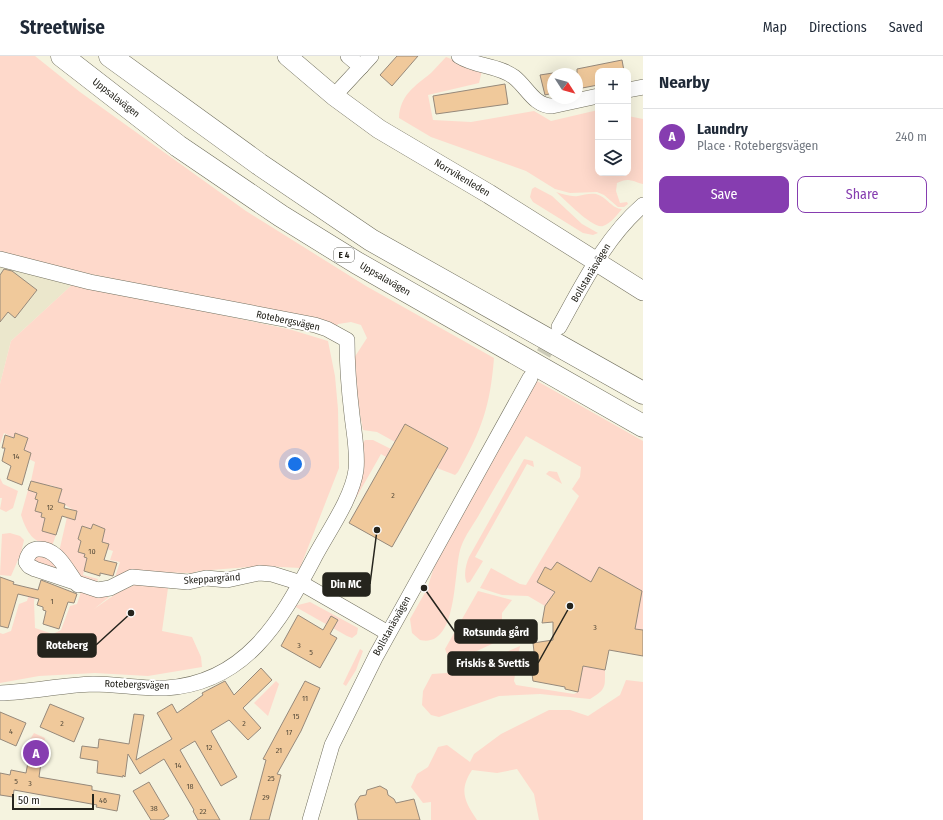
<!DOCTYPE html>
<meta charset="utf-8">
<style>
body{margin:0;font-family:"Fira Sans Condensed",sans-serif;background:#f2f2f3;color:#1f2937}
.controls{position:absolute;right:12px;top:12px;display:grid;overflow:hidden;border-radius:8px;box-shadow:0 4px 16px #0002}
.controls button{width:36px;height:36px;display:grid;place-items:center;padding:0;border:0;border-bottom:1px solid #e0e1e3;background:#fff;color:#1f2937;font:20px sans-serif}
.compass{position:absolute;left:547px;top:12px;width:36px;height:36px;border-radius:50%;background:#fff;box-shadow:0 4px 16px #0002;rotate:126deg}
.scale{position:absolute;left:12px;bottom:10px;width:82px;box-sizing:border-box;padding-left:4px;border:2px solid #25241d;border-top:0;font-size:11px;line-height:14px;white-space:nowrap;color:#25241d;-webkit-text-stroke:3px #fff;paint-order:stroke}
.you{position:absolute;left:295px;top:408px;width:14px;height:14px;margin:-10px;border:3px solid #fff;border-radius:50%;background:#1a73e8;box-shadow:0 0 0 6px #1a73e833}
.badge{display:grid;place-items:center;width:26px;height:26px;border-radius:50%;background:#863db0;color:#fff;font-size:13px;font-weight:700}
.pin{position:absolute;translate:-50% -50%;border:2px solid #fff;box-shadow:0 1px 4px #0006}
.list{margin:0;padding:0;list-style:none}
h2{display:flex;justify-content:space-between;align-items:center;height:52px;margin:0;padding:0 16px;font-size:17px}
h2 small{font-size:13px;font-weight:400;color:#747a83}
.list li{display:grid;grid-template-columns:26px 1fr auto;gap:12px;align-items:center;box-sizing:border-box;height:56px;padding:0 16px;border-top:1px solid #e0e1e3}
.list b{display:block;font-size:15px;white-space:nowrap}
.list p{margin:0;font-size:13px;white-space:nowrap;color:#747a83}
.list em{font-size:13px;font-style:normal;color:#747a83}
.actions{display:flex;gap:8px;padding:12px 16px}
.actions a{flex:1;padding:9px 0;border:1px solid #863db0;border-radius:8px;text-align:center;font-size:14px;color:#863db0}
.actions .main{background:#863db0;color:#fff}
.icon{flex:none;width:22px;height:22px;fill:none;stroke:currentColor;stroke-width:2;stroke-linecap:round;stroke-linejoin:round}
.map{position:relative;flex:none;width:643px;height:764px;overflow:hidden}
header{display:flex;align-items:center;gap:24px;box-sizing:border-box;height:56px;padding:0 20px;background:#fff;border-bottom:1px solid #e0e1e3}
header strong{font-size:19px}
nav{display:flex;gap:22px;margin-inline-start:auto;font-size:14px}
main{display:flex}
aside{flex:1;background:#fff}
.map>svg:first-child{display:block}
.built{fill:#ebe7cc}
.green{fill:#fed9cb}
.building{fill:#f0c99b;stroke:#96897b}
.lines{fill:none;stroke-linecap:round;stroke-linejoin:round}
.minor-tunnel{stroke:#cbcab8;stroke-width:15;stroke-dasharray:15 8;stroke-linecap:butt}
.minor-casing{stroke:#716f5e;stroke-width:16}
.major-casing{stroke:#716f5e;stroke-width:20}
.highway-casing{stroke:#716f5e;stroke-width:23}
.minor{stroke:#fff;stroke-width:15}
.major{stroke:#fff;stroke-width:19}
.highway{stroke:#fff;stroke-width:22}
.labels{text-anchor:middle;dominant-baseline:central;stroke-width:4;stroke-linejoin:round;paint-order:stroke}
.number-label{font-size:8px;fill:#584d3c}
.shield{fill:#fff;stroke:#666661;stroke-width:1}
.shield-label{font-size:9px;font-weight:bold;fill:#25241d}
.street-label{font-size:10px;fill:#25241d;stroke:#fff}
.leader{fill:none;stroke:#25241d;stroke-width:1.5}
.callout-dot{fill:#25241d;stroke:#fff;stroke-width:1.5}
.callout{fill:#25241d;stroke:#25241d;stroke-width:1.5}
.callout-label{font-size:11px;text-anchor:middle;font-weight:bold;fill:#fff}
</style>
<header>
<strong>Streetwise</strong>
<nav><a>Map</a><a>Directions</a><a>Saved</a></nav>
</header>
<main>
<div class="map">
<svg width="643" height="764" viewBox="0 0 643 764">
<rect width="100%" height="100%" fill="#f5f3df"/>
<path class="built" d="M0,208L74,227L11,285L0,328Z"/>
<g class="green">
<path d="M0,0H35L80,36L246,155L366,230L494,302C490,351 482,373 458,416L455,419L437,412L448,391L405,368L395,386L377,376L363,374L355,332L354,302L367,282L361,269L351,266L338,268L335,272L0,198Z"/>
<path d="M446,1L482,15L479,27L428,39L433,64L471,66L534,55L551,65L598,54V117H628V60L643,63V128C632,125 628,121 617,127L616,135L620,147L627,146L628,148L624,151H618L604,139L597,136L570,137L555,133L526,115L431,81L399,62C400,39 415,30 431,17C436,12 441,6 446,1Z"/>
<path d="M535,131L552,140L582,168L598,177L593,179L583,177L533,146L530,141L532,133Z"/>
<path d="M556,136C563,138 571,141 578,140C584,139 589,137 596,138C607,141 612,153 622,153C617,159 611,167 603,170C592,173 565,143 556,136Z"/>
<path d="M74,227L292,274L328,285L335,320L338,353L339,412L300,512L263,510L198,515L193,517L144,516L114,524L120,506L110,504L113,495L107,493L102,486L105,473L93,468L91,473L82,470L78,483L81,485L78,496L85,498L84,501L87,502L83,519L98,523L96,528L81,525L59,496L67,461L75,464L77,455C69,453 66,448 58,446L62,433L50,429L48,433L39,430L35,443L38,444L42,457L41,461L45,462L42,474L56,479L52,490C33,487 27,477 21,459L28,434L34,436L37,427L31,425L35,406L29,403L31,397L24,394L28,382L15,378L14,382L4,377L0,388V328L11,285Z"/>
<path d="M537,325L643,385V574L635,573L641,535L599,511L591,526L554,511L550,514L545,511L537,526L555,536L545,550L528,540L502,539L480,532L491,512L520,528L526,529L579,440L572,433L580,421L581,411L526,380C510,405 495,431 480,457C474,468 465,479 461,491C453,513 459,593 420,584L412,577L410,563L427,533L438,499Z"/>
<path d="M365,384H373L391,393L386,401L381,398L344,463L363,387Z"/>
<path d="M524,403L533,405L534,411L527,408L475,501L483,505L470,526L467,527C463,520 466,508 469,501Z"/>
<path d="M549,415L557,416L562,428L546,418Z"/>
<path d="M0,422L3,428L18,435L13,452L6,456L0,453L2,442H0Z"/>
<path d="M10,477L20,480L24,484L21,497L11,520L0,519L2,478Z"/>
<path d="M46,498L61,512L55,515L31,503L32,499Z"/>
<path d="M139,527L168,532L162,575L192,581L201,601L202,611L148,620L95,617L39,620L0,627V577L3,578L11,575L19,548L27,545L31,532L36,533L34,546L35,572L53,578L61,574L70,550L77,548L81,536L109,541L94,553L117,537Z"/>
<path d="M478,535L512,544L502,557V578L494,587L464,601H452L447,598L445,593Z"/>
<path d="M310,546L358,572L357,578L352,582L347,580L294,550Z"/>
<path d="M520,590L514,625L516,629L574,638L578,636L583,610L605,614C605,632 606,633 590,643L540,638L499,640L439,661L431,659L422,649L423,635L432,618L461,616Z"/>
<path d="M360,593L363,595L356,614L346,630L343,628Z"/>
<path d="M626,624L643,626V764H539L534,738L517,713L497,717L472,714C459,734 464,745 477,764H431V746L423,747L411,731L417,718L428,711L438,691L447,689L470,706L474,698L501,678L549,654H570L588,660L620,639Z"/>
<path d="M276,625L279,628L268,660L254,647Z"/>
<path d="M34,677L45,682L44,692L27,688Z"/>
</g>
<g class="building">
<path d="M397,0H418L392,30L380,19Z"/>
<path d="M622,4L624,15H598V29L577,33V13Z"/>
<path d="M553,17V37L545,39L540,19Z"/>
<path d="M505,28L508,48L436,58L433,40Z"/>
<path d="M4,213L12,215L37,234L15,262L8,256L0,266V219Z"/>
<path d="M405,368L448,392L392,491L349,467Z"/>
<path d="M15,377L28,382L24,394L31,397L22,429L7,423L11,410L2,405L5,392H2L5,379L14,382Z"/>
<path d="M31,425L62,433L58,446L65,448L64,452L77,455L75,464L62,460L56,479L42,475L45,462L41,461L42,457L35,455L38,444L35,443L37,437L28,434Z"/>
<path d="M93,468L105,473L102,486L109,488L104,504L117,507L113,520L100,517V520L84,515L87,502L84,501L85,498L78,496L81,485L78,483L82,470L91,473Z"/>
<path d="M557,506L591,526L599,511L642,535L635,573L643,574V600L609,594L605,614L583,610L578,636L565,633V631L533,625L531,611L535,604L533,587L553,584V566L542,567L545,550L555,536L537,526L545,511L551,514Z"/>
<path d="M0,521L14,526L13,528L38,534L41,524L77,538L74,547L68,546L59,573L43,568L46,555L43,554V551L37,549L39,543L18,538L8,572L0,570Z"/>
<path d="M298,559L323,574L331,560L338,564L330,578L337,582L320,612L281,590Z"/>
<path d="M261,612L272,624L243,652L261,672L248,684L229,664L211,675L237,721L221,730L195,685L180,694L220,764H198L193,755L194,754L164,703L140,718L128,698L125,721L123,719V721L97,717L98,705L80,702L82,690L98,692L99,683L129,688L134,658L144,659L136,704L172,683L157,657L172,648L177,657L203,639L202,637L225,625L234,639Z"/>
<path d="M305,625L320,632L301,675L277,718L281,719L269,764H250L266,704L263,703Z"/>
<path d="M50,648L84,662L74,686L40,671Z"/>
<path d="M0,656L26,667L16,690L0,683Z"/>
<path d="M31,690L43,692L39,721L92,730V734L120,739L117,755L96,751L97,749L14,734L13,741L0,739V717L10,719L11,714L26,717Z"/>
<path d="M149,726L169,760L163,764H151L133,735Z"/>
<path d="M380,730L387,734L388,739L394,743L396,747L414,743L420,764H358L355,748L360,740L366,739L367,734Z"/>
</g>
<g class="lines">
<path class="minor-tunnel" d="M532,318L555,278"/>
<g class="minor-casing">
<g id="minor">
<path d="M348,0L361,11"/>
<path d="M459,0C476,11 498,9 514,21C527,31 534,50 552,50L598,40"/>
<path d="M628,34L643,31"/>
<path d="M334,40L371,0"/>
<path d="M0,203L90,226L315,269L327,273L347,284C347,309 349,334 352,359C354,377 358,396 356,414C352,443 327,477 313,504C280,566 245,627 166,632C142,633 118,628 93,628C62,629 31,636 0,637"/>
<path d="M559,271C583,228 605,182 643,149"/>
<path d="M78,529C67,516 58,491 37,493C30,494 27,500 26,506L29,510L35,513L98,534L110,532L132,521L188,526L206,522L227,524L259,517L272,518L301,527L388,577"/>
<path d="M310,764L332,689L376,600L530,322"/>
</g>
</g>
<g class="major-casing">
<path id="major" d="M287,0L334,40L379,73L489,138L643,235"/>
</g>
<g class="highway-casing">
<g id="highway">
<path d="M62,0L178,90L281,160L357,207L643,370"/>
<path d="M110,0L259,108L371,184L643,337"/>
</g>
</g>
<use href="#minor" class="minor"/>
<use href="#major" class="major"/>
<use href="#highway" class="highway"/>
</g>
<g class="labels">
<g class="number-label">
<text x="16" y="400">14</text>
<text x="393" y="439">2</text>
<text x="50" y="451">12</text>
<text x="92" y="495">10</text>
<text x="52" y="545">1</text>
<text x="595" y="571">3</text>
<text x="299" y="589">3</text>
<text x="311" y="596">5</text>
<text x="305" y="642">11</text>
<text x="296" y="660">15</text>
<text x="62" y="667">2</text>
<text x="244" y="667">2</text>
<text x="11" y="675">4</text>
<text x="289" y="676">17</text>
<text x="209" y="691">12</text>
<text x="279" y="694">21</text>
<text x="178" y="709">14</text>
<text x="271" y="722">25</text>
<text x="16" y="725">5</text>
<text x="30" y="727">3</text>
<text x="190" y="730">18</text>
<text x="266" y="741">29</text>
<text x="103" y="744">46</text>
<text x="154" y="752">38</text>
<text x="203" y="755">22</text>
</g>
<rect class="shield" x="334" y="192" width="20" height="14" rx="3"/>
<g class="shield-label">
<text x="344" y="199">E 4</text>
</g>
<g class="street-label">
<text transform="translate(116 42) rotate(38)">Uppsalavägen</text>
<text transform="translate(462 122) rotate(31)">Norrvikenleden</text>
<text transform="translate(591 217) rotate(-59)">Bollstanäsvägen</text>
<text transform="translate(385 223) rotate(30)">Uppsalavägen</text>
<text transform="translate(288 265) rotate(12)">Rotebergsvägen</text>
<text transform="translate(212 523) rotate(-4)">Skeppargränd</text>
<text transform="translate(392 570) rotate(-61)">Bollstanäsvägen</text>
<text transform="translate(137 629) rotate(2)">Rotebergsvägen</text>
</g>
</g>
<path class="leader" d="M377 474L370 528M424 532L455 576M131 557L96 589M570 550L538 607"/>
<g class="callout-dot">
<circle cx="377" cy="474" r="4"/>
<circle cx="424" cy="532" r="4"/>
<circle cx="131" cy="557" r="4"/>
<circle cx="570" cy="550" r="4"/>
</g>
<g class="callout">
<rect x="323" y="517" width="47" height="23" rx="4"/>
<rect x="455" y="564" width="82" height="23" rx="4"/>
<rect x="38" y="578" width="58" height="23" rx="4"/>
<rect x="448" y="596" width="90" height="23" rx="4"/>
</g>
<g class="callout-label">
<text x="346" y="532">Din MC</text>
<text x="496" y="580">Rotsunda gård</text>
<text x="67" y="593">Roteberg</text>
<text x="493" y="611">Friskis &amp; Svettis</text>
</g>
</svg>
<div class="controls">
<button>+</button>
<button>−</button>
<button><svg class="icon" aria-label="layers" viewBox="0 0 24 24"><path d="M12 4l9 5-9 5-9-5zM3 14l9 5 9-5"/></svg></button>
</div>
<svg class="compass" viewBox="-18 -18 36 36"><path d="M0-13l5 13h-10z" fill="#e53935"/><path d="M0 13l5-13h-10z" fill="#747a83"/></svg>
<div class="scale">50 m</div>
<div class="you"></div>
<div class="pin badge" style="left:36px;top:697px">A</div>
</div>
<aside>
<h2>Nearby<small></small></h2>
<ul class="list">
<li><span class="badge">A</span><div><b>Laundry</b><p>Place · Rotebergsvägen</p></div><em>240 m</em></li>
</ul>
<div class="actions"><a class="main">Save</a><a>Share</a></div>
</aside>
</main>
